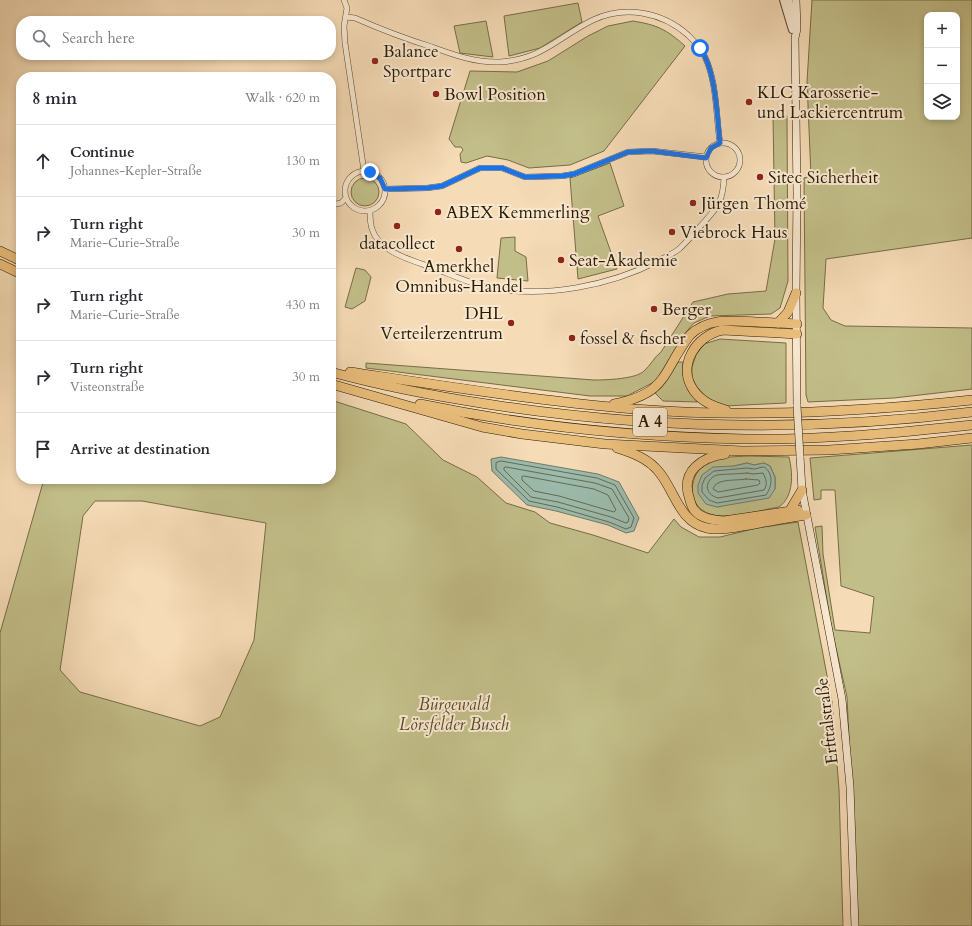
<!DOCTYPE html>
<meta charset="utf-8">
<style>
body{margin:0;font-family:Cardo,serif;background:#f7f7f7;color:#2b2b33}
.controls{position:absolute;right:12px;top:12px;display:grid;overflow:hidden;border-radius:8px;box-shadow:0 2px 6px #0003}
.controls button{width:36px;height:36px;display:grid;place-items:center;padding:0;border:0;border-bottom:1px solid #e1e1e2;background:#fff;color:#2b2b33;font:20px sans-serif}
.stop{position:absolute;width:12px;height:12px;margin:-9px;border:3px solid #1a73e8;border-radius:50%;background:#fff}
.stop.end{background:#1a73e8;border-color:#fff;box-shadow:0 1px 4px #0008}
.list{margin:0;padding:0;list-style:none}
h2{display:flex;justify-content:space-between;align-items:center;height:52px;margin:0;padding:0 16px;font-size:17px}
h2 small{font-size:13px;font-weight:400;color:#7c7c81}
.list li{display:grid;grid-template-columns:26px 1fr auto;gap:12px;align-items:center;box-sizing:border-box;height:72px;padding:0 16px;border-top:1px solid #e1e1e2}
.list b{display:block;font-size:15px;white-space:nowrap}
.list p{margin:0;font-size:13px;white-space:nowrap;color:#7c7c81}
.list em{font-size:13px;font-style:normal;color:#7c7c81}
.icon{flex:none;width:22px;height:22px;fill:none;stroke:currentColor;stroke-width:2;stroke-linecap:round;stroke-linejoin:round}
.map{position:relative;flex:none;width:972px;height:926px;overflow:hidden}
.search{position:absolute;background:#fff;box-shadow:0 2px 6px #0003;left:16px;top:16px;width:320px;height:44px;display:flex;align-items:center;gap:10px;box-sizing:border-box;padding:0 14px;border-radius:16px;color:#7c7c81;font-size:15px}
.panel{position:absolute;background:#fff;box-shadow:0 2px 6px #0003;left:16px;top:72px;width:320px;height:412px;border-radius:16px}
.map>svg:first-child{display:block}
.green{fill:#c2be89;stroke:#776c45;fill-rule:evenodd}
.water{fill:#9cbbac;stroke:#6f7b68}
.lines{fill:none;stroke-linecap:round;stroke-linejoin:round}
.shore{stroke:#646a56;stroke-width:1}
.minor-casing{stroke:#5e4a2e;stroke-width:6}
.tertiary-casing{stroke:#5e4a2e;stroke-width:8}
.secondary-casing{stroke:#2c1a01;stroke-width:8}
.motorway-casing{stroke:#2c1a01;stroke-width:10}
.minor{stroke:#f8e8d0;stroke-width:5}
.tertiary{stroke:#f8e8d0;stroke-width:6}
.secondary{stroke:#f8e8d0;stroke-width:7}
.motorway{stroke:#eabe7b;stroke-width:9}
.secondary-bridge-casing{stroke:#2c1a01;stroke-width:8;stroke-linecap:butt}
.secondary-bridge{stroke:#f8e8d0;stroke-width:7}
.route{stroke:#1a73e8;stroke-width:5}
.poi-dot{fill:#8f2418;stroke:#f8e8d0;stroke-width:1.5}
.labels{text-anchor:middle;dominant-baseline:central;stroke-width:4;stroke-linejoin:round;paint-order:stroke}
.shield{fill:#f8e8d0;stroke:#69583f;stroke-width:1}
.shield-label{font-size:16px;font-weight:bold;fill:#2c1a01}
.poi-label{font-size:17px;fill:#2c1a01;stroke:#f8e8d0;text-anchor:start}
.park-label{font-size:17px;font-style:italic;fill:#594b2a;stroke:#f8e8d0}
.street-label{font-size:17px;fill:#2c1a01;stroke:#f8e8d0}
</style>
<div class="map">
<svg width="972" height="926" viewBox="0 0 972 926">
<rect width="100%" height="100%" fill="#f5dbb6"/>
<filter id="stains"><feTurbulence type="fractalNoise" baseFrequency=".005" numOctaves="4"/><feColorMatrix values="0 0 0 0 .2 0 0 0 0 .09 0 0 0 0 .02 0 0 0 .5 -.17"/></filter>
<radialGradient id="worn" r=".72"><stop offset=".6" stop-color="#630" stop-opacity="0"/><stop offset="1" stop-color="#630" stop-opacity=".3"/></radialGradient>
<g class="green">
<path d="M812,0H972V238L826,259L823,308L831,320L845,326L972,328V389L894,398L808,402L806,395L804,178L811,176L807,82ZM927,15H957V117H927Z"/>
<path d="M578,3L582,22L540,48L509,56L504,16Z"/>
<path d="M486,21L493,57L460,53L454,26Z"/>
<path d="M633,21C657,25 666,29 685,46L604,151L570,165L529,168L508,160L487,156L466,163L461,162L460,154L463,150L461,147H455L449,139L470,71L517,72L548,61L588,36L608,26Z"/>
<path d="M787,116L788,281L780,308L771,314L710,316L694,323L683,336L656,381L627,396H590L366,368V363L594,380C606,380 636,379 644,371C651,365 654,357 661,352L693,302L728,294L766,291L775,239L773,117Z"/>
<path d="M610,163L624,206L598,216L617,269L578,279L570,178Z"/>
<circle cx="365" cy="192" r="14"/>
<path d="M515,237V251L526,257L528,281L497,278L501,238Z"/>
<path d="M356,268L365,270L371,277L365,301L352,309L345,307Z"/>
<path d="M720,339L786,343V403L724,406L708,399L697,387L692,378V367L696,355L704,344Z"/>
<path d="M678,362H683C681,380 687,388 697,402L663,401L655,393L669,377Z"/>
<path d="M331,400L406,424L443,460L477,477L506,503L535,512L550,523L593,535L648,553L674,519L681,527L699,537H720L757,528L798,522L832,702L839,789L843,926H0V633L44,479H331ZM95,501H142L266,523L254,640L220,717L200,726L80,692L60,670L83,516Z"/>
<path d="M972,445V926H858L847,697L832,630L815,527L822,526L823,554L835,630L870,633L874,597L841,586L835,490H821V499L814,500L810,458Z"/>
<path d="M748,456L789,457C793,474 794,496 779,507C762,510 726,520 710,514C685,506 688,472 709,462C720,456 736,457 748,456ZM747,463L754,465L764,463L770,466L775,477V489L734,503L717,507L734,466Z"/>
</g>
<g class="water">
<path d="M501,457L598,474L619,482L639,518L634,531L626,533L608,525L556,511L527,505L492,471L491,459Z"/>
<path d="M747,463L754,465L764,463L770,466L775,477V489L769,498L717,507L706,504L698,493V485L702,475L713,467L734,466Z"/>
</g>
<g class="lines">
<g class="shore">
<path d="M501,461L597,478L615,485L634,518L631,527L626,529L609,522L557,507L529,501L496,469V463Z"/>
<path d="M506,467L595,483L612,489L629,518L628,522L626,523L611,517L558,502L531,497L504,470V468Z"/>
<path d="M764,467C774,473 772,487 766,495L717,503L709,500L702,492V485L705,478L714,471L747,468L754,469Z"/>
<path d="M747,473L753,474L763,473C766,479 768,484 764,490L718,498C703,494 705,479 717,475C724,474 739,474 747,473Z"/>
<path d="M524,476L594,489L608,495L616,510L614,512L559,496L534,491L522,480V477Z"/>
<path d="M746,479L759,480L760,483L758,485L718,492L713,489C716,478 736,481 746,479Z"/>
</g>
<g class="minor-casing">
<g id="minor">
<path d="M344,0L347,8L344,26L345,43L364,171"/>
<path d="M346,17L355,18C380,29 406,39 432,47C454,55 476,63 500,62C543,59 558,37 593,20C625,5 662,12 688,35C694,41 702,49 705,57C717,82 716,116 720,143"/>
<circle cx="723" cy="160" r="17"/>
<circle cx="365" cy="191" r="20"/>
<path d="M385,189L427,188L442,186L480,168H502L525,177L562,176L574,174L628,152L652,151L706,157"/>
<path d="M331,205L341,203L346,198"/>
<path d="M370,211C370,217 370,223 372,229C379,252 411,260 431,267C450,274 470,284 491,288C546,298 609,286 658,261C665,257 673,254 679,249C686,243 692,235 698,229C715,209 723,206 724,177"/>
</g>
</g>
<g class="tertiary-casing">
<path id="tertiary" d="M783,0L792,30"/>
</g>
<g class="secondary-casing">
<g id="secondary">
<path d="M789,0L792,22"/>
<path d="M796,0L797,29L795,38L797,193L796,293L797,406"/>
<path d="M800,456L802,490L842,699L850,787L855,926"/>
</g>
</g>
<g class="motorway-casing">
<g id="motorway">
<path d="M0,251L21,261"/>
<path d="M0,264L21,274"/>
<path d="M778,323L788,312L796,293"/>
<path d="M331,372C382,386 434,396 487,404C647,429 811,432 972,412"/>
<path d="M350,372C444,386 539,401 634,409C746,418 860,412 972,400"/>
<path d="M331,384L482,427L522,434L605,444L742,451L829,450L918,444L972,438"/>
<path d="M420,404C526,426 637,437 745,439C821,440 897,433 972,425"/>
<path d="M614,404C669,393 661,373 690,335C709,317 732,321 757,322C770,323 784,323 797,324"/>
<path d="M726,410C713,406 702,402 694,391C676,366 696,335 723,330L797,334"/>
<path d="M617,448C633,453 649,459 659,472C675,491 679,522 707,528C721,531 735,527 749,525C768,521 787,518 806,515"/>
<path d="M725,454C702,457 681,471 689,497C690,501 692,508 695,511C702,519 714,520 724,521L798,510"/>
<path d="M789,512L802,490"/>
</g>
</g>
<use href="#minor" class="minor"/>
<use href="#tertiary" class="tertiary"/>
<use href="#secondary" class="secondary"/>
<use href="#motorway" class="motorway"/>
<g class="secondary-bridge-casing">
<path id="secondary-bridge" d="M797,406L800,456"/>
</g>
<use href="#secondary-bridge" class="secondary-bridge"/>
</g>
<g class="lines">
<path class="route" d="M370,172L380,178L385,189L427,188L442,186L480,168H502L525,177L562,176L574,174L628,152L652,151L706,158L711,148L720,143C717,116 716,70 700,48"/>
</g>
<g class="poi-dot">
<circle cx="375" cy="61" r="4"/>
<circle cx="436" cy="94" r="4"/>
<circle cx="749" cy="102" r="4"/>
<circle cx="760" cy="177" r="4"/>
<circle cx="693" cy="203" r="4"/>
<circle cx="438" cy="212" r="4"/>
<circle cx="397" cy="226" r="4"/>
<circle cx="672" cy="232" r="4"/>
<circle cx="459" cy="249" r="4"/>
<circle cx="561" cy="260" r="4"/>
<circle cx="654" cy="309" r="4"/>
<circle cx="511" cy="323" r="4"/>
<circle cx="572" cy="338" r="4"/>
</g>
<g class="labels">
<rect class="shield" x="633" y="408" width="34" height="28" rx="3"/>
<g class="shield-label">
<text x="650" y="422">A 4</text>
</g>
<g class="poi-label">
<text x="383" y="51">Balance<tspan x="383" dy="20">Sportparc</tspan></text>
<text x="757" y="92">KLC Karosserie-<tspan x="757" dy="20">und Lackiercentrum</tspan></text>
<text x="444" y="94">Bowl Position</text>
<text x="768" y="177">Sitec Sicherheit</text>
<text x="701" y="203">Jürgen Thomé</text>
<text x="446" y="212">ABEX Kemmerling</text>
<text x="680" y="232">Viebrock Haus</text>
<text x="397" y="243" text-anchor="middle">datacollect</text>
<text x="569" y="260">Seat-Akademie</text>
<text x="459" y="266" text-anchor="middle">Amerkhel<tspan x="459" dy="20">Omnibus-Handel</tspan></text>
<text x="662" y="309">Berger</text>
<text x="503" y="313" text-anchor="end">DHL<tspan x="503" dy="20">Verteilerzentrum</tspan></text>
<text x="580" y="338">fossel &amp; fischer</text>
</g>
<g class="park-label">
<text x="454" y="704">Bürgewald<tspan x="454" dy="20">Lörsfelder Busch</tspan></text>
</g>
<g class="street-label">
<text transform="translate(827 721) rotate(-97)">Erfttalstraße</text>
</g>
</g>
<rect width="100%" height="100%" filter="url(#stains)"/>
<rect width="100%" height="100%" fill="url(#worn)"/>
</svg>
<div class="controls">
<button>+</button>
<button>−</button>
<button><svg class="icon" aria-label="layers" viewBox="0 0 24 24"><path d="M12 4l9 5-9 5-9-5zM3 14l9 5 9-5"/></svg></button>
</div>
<div class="stop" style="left:700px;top:48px"></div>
<div class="stop end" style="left:370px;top:172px"></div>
<div class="search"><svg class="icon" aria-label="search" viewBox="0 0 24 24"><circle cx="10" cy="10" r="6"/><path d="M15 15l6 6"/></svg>Search here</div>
<section class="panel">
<h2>8 min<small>Walk · 620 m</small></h2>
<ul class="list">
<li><svg class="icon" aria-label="ahead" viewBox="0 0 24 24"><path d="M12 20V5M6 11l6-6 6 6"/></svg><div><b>Continue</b><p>Johannes-Kepler-Straße</p></div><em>130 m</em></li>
<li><svg class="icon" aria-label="right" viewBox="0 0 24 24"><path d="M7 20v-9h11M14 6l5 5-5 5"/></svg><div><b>Turn right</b><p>Marie-Curie-Straße</p></div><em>30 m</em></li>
<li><svg class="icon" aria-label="right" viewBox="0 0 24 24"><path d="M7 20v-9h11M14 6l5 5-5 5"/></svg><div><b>Turn right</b><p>Marie-Curie-Straße</p></div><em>430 m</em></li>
<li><svg class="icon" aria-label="right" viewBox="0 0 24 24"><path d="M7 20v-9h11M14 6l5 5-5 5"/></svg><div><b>Turn right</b><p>Visteonstraße</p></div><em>30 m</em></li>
<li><svg class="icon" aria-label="arrive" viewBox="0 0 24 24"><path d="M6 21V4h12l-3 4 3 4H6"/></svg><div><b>Arrive at destination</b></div></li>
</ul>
</section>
</div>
